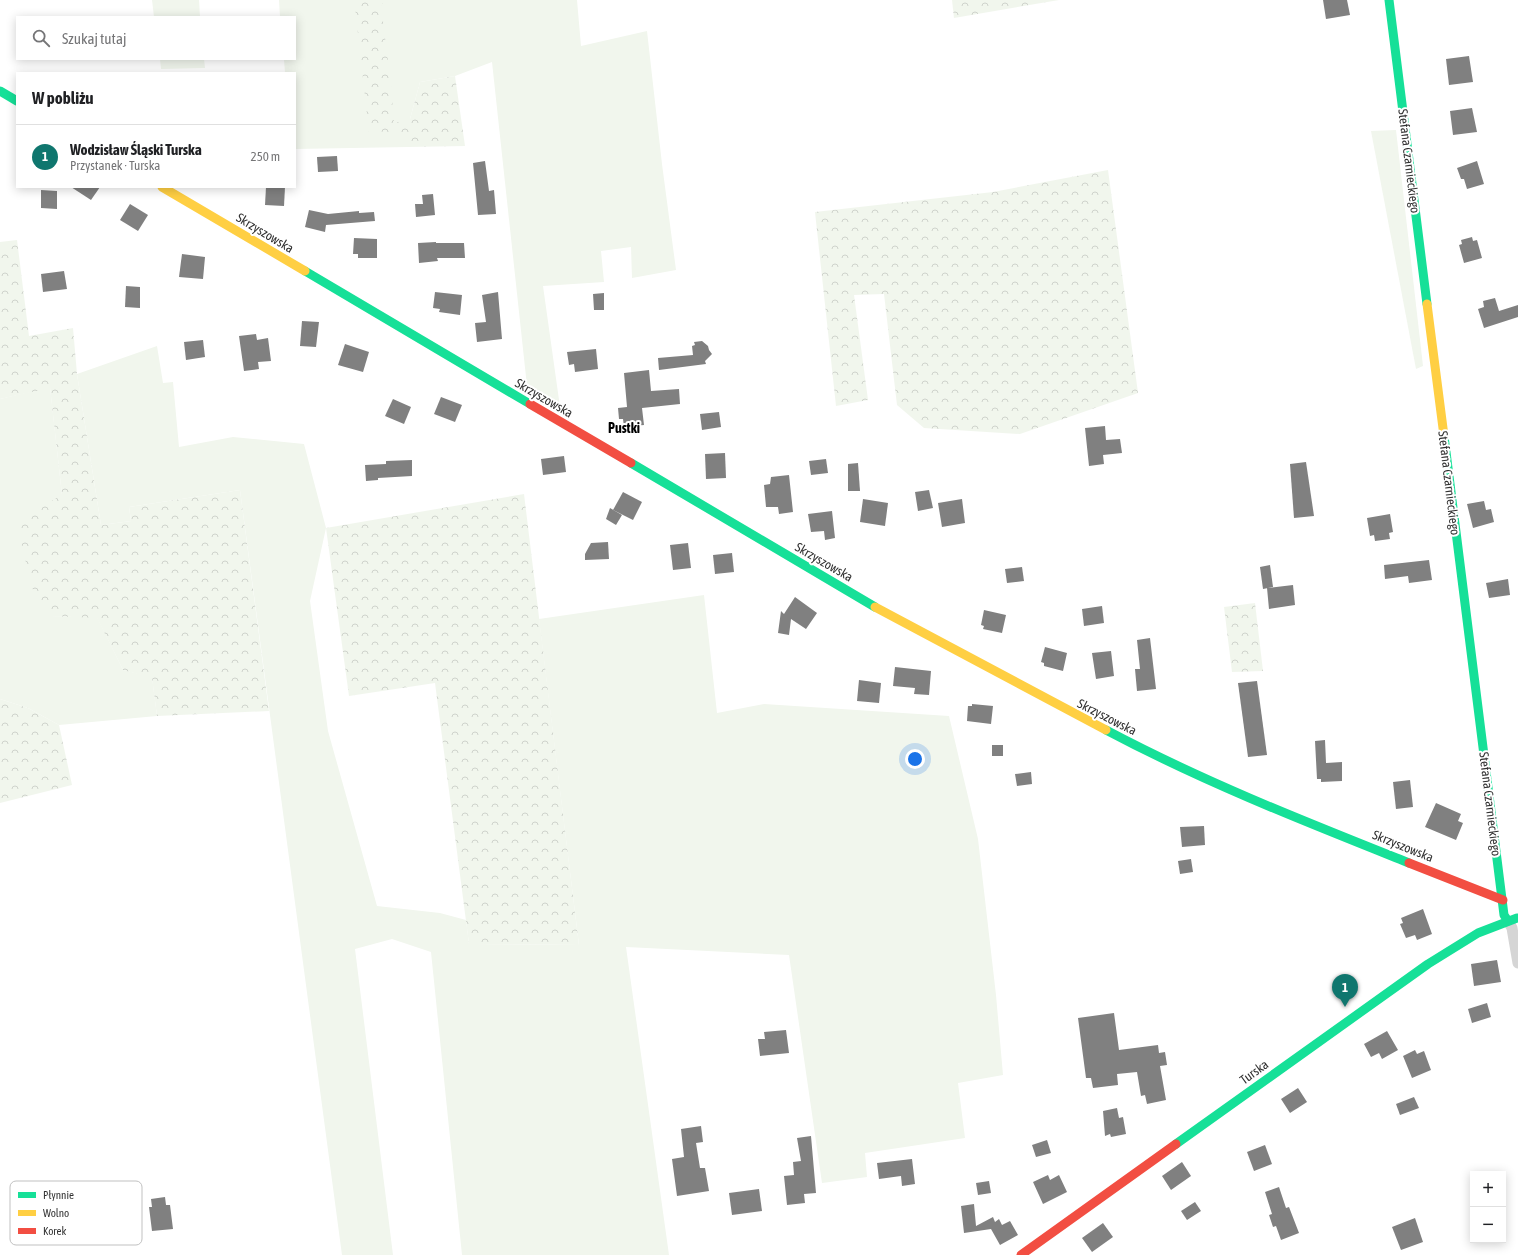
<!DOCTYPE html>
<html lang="pl">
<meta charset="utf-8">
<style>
body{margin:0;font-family:"Asap Condensed",sans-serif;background:#f2f2f2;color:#202124}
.controls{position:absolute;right:12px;bottom:12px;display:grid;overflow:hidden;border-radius:0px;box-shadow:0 2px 10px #0003}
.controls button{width:36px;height:36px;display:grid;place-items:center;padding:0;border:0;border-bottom:1px solid #e0e0e0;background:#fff;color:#202124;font:20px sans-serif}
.you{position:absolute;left:915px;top:759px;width:14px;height:14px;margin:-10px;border:3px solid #fff;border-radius:50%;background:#1a73e8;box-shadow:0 0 0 6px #1a73e833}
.badge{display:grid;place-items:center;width:26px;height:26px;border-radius:50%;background:#0f766e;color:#fff;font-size:13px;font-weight:700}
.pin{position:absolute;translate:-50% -33px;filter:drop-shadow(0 1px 2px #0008)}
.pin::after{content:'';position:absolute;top:21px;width:14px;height:12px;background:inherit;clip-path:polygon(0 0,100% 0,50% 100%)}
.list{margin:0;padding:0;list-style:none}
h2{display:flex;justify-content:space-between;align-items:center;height:52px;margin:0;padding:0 16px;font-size:17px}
h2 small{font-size:13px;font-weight:400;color:#757577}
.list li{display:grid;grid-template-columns:26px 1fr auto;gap:12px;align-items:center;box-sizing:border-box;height:64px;padding:0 16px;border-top:1px solid #e0e0e0}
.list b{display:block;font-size:15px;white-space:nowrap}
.list p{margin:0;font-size:13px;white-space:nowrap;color:#757577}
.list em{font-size:13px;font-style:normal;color:#757577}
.icon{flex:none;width:22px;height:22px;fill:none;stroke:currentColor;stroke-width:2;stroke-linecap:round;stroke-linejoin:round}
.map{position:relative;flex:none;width:1518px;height:1255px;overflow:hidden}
.search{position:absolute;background:#fff;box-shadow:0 2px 10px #0003;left:16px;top:16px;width:280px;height:44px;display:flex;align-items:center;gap:10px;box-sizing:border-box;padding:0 14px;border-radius:0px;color:#757577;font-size:15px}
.panel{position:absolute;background:#fff;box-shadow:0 2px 10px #0003;left:16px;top:72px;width:280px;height:116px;border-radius:0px}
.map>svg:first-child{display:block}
.green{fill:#f1f6ed}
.forest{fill:url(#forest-crowns)}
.building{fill:#808080}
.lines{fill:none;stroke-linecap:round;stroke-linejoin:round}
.street{stroke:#d5d5d5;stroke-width:11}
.fast{stroke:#16e098;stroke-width:9}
.slow{stroke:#ffcf43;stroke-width:9}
.jam{stroke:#f24e42;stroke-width:9}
.labels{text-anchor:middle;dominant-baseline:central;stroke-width:4;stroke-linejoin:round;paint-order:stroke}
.street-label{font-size:13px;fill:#313131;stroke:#fff}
.neighbourhood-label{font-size:14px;font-weight:bold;fill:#000;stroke:#fff}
.key{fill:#fff;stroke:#c1c1c1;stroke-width:1}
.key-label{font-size:11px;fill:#313131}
</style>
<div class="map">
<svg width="1518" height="1255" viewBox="0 0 1518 1255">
<defs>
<pattern id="forest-crowns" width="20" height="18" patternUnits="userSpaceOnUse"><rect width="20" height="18" fill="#f1f6ed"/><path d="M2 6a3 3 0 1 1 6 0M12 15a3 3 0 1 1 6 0" fill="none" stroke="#cfd3cc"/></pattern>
</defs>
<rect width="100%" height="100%" fill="#fff"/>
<g class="green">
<path d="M152,0H199L200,17H154Z"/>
<path d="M279,0H577L581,46L647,31L662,164L676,270L632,278L631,247L601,251L604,282L543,286L560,407L527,386L492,62L455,76L420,82L410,119L409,147L295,149V73H285L284,59H295V17H280Z"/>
<path d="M160,59H204L205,68L161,69Z"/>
<path d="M1396,130L1423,366L1416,369L1371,131Z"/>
<path d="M157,346L163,383L173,382L179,447L233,437L304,444L326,528L310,601L328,731L377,906L440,913L466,920L469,944L579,945L539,619L704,595L717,713L764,704L949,716L978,839L996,995L1003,1075L958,1083L965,1138L865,1153L867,1177L822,1183L789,955L626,947L669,1255H462L431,952L392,939L355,949L393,1255H342L240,490L129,507L131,521L101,525L77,374Z"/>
<path d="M50,387L62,495L50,616L97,617L123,670L152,677L157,716L59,725L28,708L0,699V399Z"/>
</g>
<g class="forest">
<path d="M357,0H386L381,5L391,85L394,123L410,119L420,82L455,76L465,146L409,147C397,129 389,131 369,133L355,7Z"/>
<path d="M952,0H1059L954,18Z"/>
<path d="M1108,170L1138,393L1020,434L924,428L897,405L884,294L854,295L868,400L836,406L815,212L993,192Z"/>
<path d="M17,240L29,336L73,328L77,374L101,525L131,521L129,507L240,490L269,711L157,716L152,678L123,670L97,618L50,616L32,588L16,521L62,495L50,388L0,399V242Z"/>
<path d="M524,494L579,945L469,944L435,683L349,696L326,528Z"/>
<path d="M1255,603L1263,671L1232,672L1224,607Z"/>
<path d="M0,699L28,708L59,725L72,785L0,803Z"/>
</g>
<g class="building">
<path d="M1323,0H1347L1350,15L1326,19Z"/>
<path d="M1469,56L1473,82L1449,85L1446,59Z"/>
<path d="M1472,108L1477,132L1453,135L1450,111Z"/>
<path d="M337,156L338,171L318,172L317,157Z"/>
<path d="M485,161L489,191L494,190L496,214L478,215L473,163Z"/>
<path d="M1477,161L1484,184L1467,189L1464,179H1461L1457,168Z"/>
<path d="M71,187H100L91,200Z"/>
<path d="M266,187H285L284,206L265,205Z"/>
<path d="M41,190L57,191V209L41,208Z"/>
<path d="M433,194L435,215L416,217L415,204H423L422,195Z"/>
<path d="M130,204L148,215L138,231L120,220Z"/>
<path d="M309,210L328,214L359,211V213L374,212L375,221L326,225L325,232L305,227Z"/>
<path d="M1472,237L1473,241L1477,240L1482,258L1464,263L1459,245L1462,244L1461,240Z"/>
<path d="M354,238L377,239V258H358V254H353Z"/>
<path d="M436,242V243H464L465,258H437L438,261L419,263L418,243Z"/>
<path d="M182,254L205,257L203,279L179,277Z"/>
<path d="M64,271L67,289L43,292L41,274Z"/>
<path d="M126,286L140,287V308L125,307Z"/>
<path d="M435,292L462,295L460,315L439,312L440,309L433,308Z"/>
<path d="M498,292L502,339L477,342L475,323L486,322L482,295Z"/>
<path d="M604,293V310H594L593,294Z"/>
<path d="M1495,298L1499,311L1518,305V317L1484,328L1478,309L1484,307L1483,301Z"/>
<path d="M302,321L319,322L316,347L300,346Z"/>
<path d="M256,334L257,340L268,338L271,361L258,362L259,369L244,371L239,336Z"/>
<path d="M203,340L205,357L186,360L184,342Z"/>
<path d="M702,341L708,346L709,350L712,354L705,361L706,364L659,370L658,358L693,355L692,346L695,345L694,342Z"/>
<path d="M345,344L369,352L363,372L338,365Z"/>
<path d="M596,349L598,369L575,372L574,364L569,365L567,352Z"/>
<path d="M649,370L651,391L679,389L680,404L642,408L644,425L624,427L623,419H619L618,408L627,407L624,373Z"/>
<path d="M441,397L462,405L455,422L434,414Z"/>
<path d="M393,399L411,407L404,424L385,416Z"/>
<path d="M719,412L721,427L702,430L700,414Z"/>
<path d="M1105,426L1106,440L1120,439L1122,453L1103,455L1104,464L1089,466L1085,428Z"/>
<path d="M725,453L726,478L706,479L705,454Z"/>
<path d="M564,456L566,472L543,475L541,459Z"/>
<path d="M826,459L828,473L811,475L809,461Z"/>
<path d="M412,460V476L378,478V480L366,481L365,465L386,464V461Z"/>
<path d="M1306,462L1314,516L1294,518L1290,464Z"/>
<path d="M858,463L860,491H848V464Z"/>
<path d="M789,475L793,512L779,514L778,507H766L764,485L770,484L771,477Z"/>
<path d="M929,490L933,508L918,511L915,492Z"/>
<path d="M623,492L642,502L633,520L613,510Z"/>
<path d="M863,499L888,503L885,526L860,522Z"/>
<path d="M962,499L965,523L942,527L938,503Z"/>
<path d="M1484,501L1486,510L1491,509L1494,522L1473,528L1467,504Z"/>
<path d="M610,508L622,515L616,525L606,519Z"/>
<path d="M832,511L835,538L825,540L824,531L811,532L808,514Z"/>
<path d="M1390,514L1393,532L1389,533L1390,539L1375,541L1374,535L1370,536L1367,518Z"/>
<path d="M608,542L609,559L585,560V554L591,543Z"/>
<path d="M688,543L691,568L673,570L670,545Z"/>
<path d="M732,553L734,572L715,574L713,555Z"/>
<path d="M1429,560L1432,580L1409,583L1408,576L1385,579L1384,565Z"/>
<path d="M1270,565L1273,587L1263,589L1260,567Z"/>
<path d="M1022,567L1024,581L1007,583L1005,569Z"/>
<path d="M1508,579L1510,595L1489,598L1486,583Z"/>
<path d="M1293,585L1295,605L1269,609L1267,588Z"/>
<path d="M795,597L817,613L806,629L791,619L789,635L778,633L781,611L784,614Z"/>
<path d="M1102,606L1104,623L1084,626L1082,609Z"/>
<path d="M984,610L1006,615L1002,633L983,629L984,626L981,625Z"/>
<path d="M1150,638L1156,689L1137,691L1135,669H1140L1137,640Z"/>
<path d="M1045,647L1067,653L1063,671L1044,666V663L1041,662Z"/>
<path d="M1111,651L1114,676L1096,679L1092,653Z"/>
<path d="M895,667L931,671L929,695L914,694L915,688L893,686Z"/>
<path d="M859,680L881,683L879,703L857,701Z"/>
<path d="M1257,681L1267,755L1248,757L1238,683Z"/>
<path d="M972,704L993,706L991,724L967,721L968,706H972Z"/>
<path d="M1325,740L1326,763L1342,762V781L1321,782V779H1317L1315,741Z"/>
<rect x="992" y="745" width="11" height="11"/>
<path d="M1031,772L1032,784L1017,786L1015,774Z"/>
<path d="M1410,780L1413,807L1396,809L1393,782Z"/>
<path d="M1436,803L1461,814L1458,821L1463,823L1456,840L1425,827Z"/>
<path d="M1204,826L1205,845L1182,847L1180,827Z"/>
<path d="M1191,859L1193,872L1180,874L1178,861Z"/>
<path d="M1423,909L1432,934L1417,940L1415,935L1406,938L1400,924L1403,923L1401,918Z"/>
<path d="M1497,960L1501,982L1474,986L1471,964Z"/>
<path d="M1487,1003L1491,1017L1472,1023L1468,1009Z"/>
<path d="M1114,1013L1119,1050L1158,1045L1159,1053L1165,1052L1167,1065L1160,1066L1166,1100L1147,1104L1145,1095L1141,1096L1137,1072L1117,1074L1118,1085L1093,1088L1091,1078H1086L1078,1018Z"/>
<path d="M786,1030L789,1053L760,1056L758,1039H765L764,1032Z"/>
<path d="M1387,1031L1398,1050L1382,1059L1379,1053L1371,1057L1364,1044Z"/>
<path d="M1415,1050L1417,1054L1424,1051L1431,1070L1412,1078L1403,1056Z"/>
<path d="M1298,1088L1307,1102L1290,1113L1281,1099Z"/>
<path d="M1414,1097L1419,1108L1400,1115L1396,1104Z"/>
<path d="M1117,1108L1119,1118L1123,1117L1126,1134L1111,1137L1110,1134L1105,1136L1103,1111Z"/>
<path d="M701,1126L703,1142L696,1143L700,1168H705L709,1191L677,1196L672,1159L684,1157L681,1129Z"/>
<path d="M811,1136L816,1193L804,1194L805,1203L787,1205L784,1176L794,1175L793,1162L801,1161L797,1138Z"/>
<path d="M1047,1140L1051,1153L1036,1157L1032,1145Z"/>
<path d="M1265,1145L1272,1164L1254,1171L1247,1152Z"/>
<path d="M912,1159L915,1184L902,1186L901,1176L879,1179L877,1163Z"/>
<path d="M1182,1162L1191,1176L1171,1190L1162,1176Z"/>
<path d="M1048,1175L1050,1180L1059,1175L1067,1192L1043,1204L1033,1182Z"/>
<path d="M989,1181L991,1193L978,1195L976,1183Z"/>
<path d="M1279,1187L1286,1208L1289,1207L1299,1233L1281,1240L1276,1226L1273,1227L1269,1215L1272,1214L1265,1192Z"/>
<path d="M759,1189L762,1211L732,1215L729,1193Z"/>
<path d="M165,1197L166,1205H170L173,1229L152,1231L149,1207H152L151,1199Z"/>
<path d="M1195,1202L1201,1211L1187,1220L1181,1211Z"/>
<path d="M974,1204L976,1226L993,1217L995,1222L999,1219L1002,1225L1010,1221L1018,1235L1000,1245L991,1229L964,1233L961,1206Z"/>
<path d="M1415,1218L1423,1242L1401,1250L1392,1227Z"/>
<path d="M1103,1223L1113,1237L1092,1252L1082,1238Z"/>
</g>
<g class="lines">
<path class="street" d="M1508,921L1512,928L1518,963"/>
<g class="fast">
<path d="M1389,0L1427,304"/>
<path d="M0,91L17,101"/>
<path d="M305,271L530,404"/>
<path d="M1444,436L1504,915L1508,921"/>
<path d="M631,463L875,607"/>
<path d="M1106,730C1204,782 1306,822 1409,863"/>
<path d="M1176,1144L1428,964L1478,933L1517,918"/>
</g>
<g class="slow">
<path d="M162,187L305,271"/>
<path d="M1427,304L1444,436"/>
<path d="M875,607L1106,730"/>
</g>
<g class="jam">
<path d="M530,404L631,463"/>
<path d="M1409,863L1503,900"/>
<path d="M1021,1255L1176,1144"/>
</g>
</g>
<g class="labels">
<g class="street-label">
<text transform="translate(1409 161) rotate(83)">Stefana Czarnieckiego</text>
<text transform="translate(265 233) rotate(31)">Skrzyszowska</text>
<text transform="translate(544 398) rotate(30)">Skrzyszowska</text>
<text transform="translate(1449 483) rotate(83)">Stefana Czarnieckiego</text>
<text transform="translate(824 562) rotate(30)">Skrzyszowska</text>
<text transform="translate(1107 717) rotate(27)">Skrzyszowska</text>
<text transform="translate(1490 804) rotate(83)">Stefana Czarnieckiego</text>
<text transform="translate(1403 846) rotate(22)">Skrzyszowska</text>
<text transform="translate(1254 1072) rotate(-36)">Turska</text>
</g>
<g class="neighbourhood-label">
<text x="624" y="428">Pustki</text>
</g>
</g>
<rect x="10" y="1181" width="132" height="64" rx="6" class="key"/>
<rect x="18" y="1192" width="18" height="6" fill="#16e098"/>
<rect x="18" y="1210" width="18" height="6" fill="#ffcf43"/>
<rect x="18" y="1228" width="18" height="6" fill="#f24e42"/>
<g class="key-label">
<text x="43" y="1199">Płynnie</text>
<text x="43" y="1217">Wolno</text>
<text x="43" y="1235">Korek</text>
</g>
</svg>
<div class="controls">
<button>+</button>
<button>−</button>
</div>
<div class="you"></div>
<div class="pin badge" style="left:1345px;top:1007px">1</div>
<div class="search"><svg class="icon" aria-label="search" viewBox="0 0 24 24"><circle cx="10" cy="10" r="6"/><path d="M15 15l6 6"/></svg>Szukaj tutaj</div>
<section class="panel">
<h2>W pobliżu<small></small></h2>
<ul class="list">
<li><span class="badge">1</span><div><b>Wodzisław Śląski Turska</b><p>Przystanek · Turska</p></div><em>250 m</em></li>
</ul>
</section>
</div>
